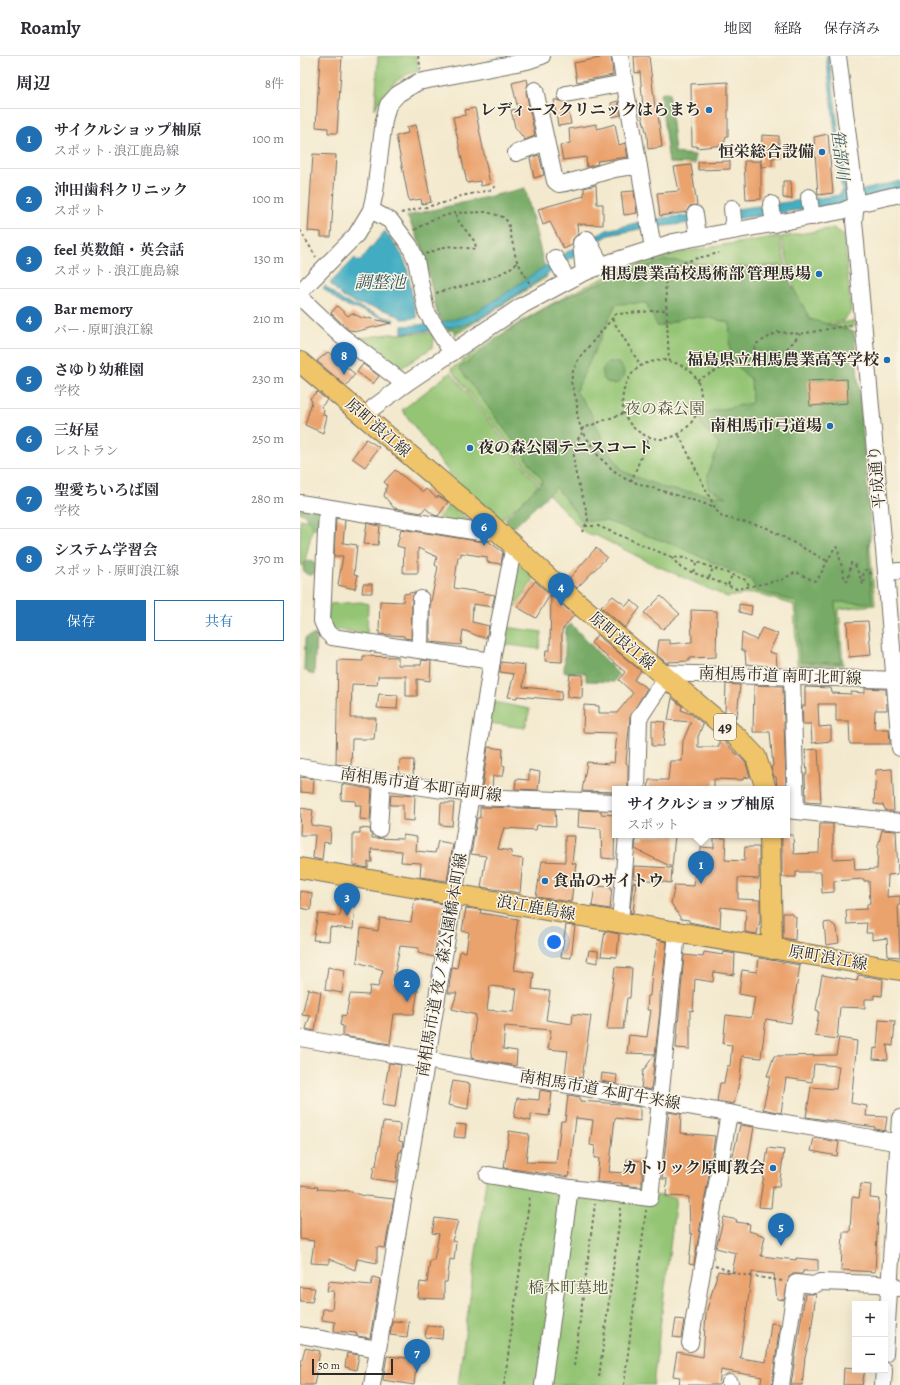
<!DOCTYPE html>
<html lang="ja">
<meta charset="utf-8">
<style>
body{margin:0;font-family:Alegreya,"Noto Serif JP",serif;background:#f7f7f7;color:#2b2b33}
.controls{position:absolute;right:12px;bottom:12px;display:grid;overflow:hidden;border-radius:0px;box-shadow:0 4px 16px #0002}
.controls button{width:36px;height:36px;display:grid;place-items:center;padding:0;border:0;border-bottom:1px solid #e1e1e2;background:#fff;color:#2b2b33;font:20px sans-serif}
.scale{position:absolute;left:12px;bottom:10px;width:81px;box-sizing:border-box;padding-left:4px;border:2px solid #2b2b2b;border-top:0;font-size:11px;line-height:14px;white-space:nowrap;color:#2b2b2b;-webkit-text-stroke:3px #fcf5e5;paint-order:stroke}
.you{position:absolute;left:254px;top:886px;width:14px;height:14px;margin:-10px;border:3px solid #fff;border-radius:50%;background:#1a73e8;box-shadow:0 0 0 6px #1a73e833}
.badge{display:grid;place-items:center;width:26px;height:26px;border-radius:50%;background:#1f6fb2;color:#fff;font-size:13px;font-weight:700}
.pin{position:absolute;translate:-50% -33px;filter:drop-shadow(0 1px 2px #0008)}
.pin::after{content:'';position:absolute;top:21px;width:14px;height:12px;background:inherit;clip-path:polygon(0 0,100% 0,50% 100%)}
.popup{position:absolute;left:312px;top:730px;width:178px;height:52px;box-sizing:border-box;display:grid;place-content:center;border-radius:0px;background:#fff;filter:drop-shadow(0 1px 3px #0005);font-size:13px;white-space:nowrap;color:#7c7c81}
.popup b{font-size:15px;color:#2b2b33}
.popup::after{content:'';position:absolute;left:50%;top:100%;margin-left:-8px;border:8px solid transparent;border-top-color:#fff}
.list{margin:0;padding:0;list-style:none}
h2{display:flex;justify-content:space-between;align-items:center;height:52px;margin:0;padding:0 16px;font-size:17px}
h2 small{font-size:13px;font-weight:400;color:#7c7c81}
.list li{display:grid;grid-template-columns:26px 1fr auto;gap:12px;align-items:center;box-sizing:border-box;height:60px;padding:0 16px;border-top:1px solid #e1e1e2}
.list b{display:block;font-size:15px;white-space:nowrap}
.list p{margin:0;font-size:13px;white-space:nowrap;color:#7c7c81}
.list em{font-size:13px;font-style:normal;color:#7c7c81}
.actions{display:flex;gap:8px;padding:12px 16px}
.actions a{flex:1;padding:9px 0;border:1px solid #1f6fb2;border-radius:0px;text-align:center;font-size:14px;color:#1f6fb2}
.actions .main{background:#1f6fb2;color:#fff}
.map{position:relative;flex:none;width:600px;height:1329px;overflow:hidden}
header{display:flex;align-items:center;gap:24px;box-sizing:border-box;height:56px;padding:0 20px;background:#fff;border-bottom:1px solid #e1e1e2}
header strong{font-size:19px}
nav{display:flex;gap:22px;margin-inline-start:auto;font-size:14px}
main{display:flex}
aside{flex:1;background:#fff}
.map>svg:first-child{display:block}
.green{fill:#94c574;stroke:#607850}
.forest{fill:#7a6;stroke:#516a48;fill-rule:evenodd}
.water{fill:#43adc2;stroke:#376c76}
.pier{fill:#f3e9ce}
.building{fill:#eba36e;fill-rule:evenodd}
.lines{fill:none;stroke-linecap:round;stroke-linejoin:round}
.minor-casing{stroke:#716e64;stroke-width:18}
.major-casing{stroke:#716e64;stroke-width:22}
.path{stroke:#716e64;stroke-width:2;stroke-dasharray:3 3;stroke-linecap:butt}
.minor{stroke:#fff;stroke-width:16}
.major{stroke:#f0c469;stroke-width:20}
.poi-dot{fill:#1f6fb2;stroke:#fcf5e5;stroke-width:1.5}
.labels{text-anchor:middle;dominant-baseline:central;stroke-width:3;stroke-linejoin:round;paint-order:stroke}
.shield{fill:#fcf5e5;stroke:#6a6863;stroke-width:1}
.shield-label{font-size:15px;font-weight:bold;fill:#2b2b2b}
.poi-label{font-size:16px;font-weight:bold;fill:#2b2b2b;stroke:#fcf5e5;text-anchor:end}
.park-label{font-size:16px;fill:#4a5941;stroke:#fcf5e5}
.street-label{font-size:16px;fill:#2b2b2b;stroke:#fcf5e5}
.water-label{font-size:17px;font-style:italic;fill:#335860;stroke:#fcf5e5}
</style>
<header>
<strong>Roamly</strong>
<nav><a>地図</a><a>経路</a><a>保存済み</a></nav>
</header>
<main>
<aside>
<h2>周辺<small>8件</small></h2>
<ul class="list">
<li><span class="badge">1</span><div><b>サイクルショップ柚原</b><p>スポット · 浪江鹿島線</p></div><em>100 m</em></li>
<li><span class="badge">2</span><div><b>沖田歯科クリニック</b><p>スポット</p></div><em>100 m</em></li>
<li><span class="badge">3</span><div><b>feel 英数館・英会話</b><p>スポット · 浪江鹿島線</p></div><em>130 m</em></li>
<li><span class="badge">4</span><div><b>Bar memory</b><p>バー · 原町浪江線</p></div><em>210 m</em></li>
<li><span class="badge">5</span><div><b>さゆり幼稚園</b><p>学校</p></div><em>230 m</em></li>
<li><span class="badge">6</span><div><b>三好屋</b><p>レストラン</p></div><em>250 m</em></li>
<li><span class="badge">7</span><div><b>聖愛ちいろば園</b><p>学校</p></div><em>280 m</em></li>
<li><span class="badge">8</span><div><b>システム学習会</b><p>スポット · 原町浪江線</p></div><em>370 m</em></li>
</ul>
<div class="actions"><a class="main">保存</a><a>共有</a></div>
</aside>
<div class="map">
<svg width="600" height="1329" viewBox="0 0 600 1329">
<rect width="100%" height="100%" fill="#fcf5e5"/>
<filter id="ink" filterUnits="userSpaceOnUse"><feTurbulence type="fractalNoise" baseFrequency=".025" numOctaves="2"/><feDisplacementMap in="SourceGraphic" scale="8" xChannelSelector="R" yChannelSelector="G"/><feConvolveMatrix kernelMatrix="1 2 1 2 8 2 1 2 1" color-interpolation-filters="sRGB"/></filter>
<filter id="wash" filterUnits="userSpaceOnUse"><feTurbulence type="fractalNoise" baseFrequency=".012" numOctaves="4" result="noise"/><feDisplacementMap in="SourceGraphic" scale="16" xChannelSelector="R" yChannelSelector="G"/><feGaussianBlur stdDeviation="0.9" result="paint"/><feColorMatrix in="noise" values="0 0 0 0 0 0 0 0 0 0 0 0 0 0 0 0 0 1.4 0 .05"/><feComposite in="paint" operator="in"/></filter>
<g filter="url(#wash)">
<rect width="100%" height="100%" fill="#f3e9ce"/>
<g class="green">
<path d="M78,0H116L119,15C97,19 85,35 75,53Z"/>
<path d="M534,172L544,179L551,255L543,265L505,271L481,181Z"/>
<path d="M479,180L501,274L553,265L554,271L506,280L569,481L575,549L539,553L543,609H497L494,549L454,537L427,541L353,508L295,479L286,478L242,431L151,313C215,267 275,229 350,205C391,192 436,188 479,180Z"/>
<path d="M131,277L134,282L133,291L94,317L54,283L89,278Z"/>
<path d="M151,316L239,430L201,464L159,430L102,354Z"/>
<path d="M150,448L179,472L135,466Z"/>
<path d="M0,463L14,466L4,510L0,509Z"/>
<path d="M217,507L236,520L215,551L208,550Z"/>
<path d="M61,546L68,548L67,578L32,573L27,563L30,548Z"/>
<path d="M205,571L242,576L239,593L201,588Z"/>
<path d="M193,646L230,653L225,672L189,667Z"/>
<path d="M187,1116L376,1142L353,1329H158Z"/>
</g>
<g class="forest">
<path d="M369,36L375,97L395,99V108L369,107L360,38Z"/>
<path d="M225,132L247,221L155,279L153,274L148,275L137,257L124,196L107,160Z"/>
<path d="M365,204L438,211L481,209L510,263L554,276L571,474L568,496L572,547L535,546L541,607L500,606L497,546L457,535L451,524L377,490L306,465L281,464L256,431L211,474L205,463L243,425L159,312C191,289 222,263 257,246C292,229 329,216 365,204ZM346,247L358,271L387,261L410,262L430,267C428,295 429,305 451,323L452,347L407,356L400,363L402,370L419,388L408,418V432L426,441L367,433L322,415L303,384L289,353L276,335L316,248Z"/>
<circle cx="313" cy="317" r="11"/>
<path d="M0,450L23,456L21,467L14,474L4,458L0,457Z"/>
<circle cx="10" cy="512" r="7"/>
<path d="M271,568L318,618L314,626L286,625V617L264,616L266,572Z"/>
<path d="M16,578L14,619L4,614L5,582Z"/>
</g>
<g class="water">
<path d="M526,0H529L546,136L559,135L600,125V134L540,148L436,163V153L540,139V136L542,135Z"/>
<path d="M392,159V167L345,172L309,179L262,208L258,201L307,174L352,163Z"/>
<path d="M85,175C94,187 104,199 107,213C111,230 112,246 117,262L102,263C90,251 59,252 43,241C39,237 34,232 30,227L55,202L59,206Z"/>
<path d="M254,204L258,211L181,262L164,269L129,275L102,277V270C127,269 157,266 179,254C205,239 229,220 254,204Z"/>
<path d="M25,230L43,245L84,261L94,263L93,267L92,265L42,248L23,232Z"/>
</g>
<path class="pier" d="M426,153L427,164L404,167L402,156Z"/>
<g id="blocks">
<g class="building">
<path d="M20,0H42L37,77H28V72L16,71Z"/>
<path d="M300,0H311L313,19L277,26L274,7L300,2Z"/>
<path d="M334,0H349L355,51L357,50L362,91L348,93L347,79L340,52L343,51L340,16L335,17Z"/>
<path d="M227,23L228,28L226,36L235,80L225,84L215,71L211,54L218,53L212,27Z"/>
<path d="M428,26V80H426L424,89L397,92V90H392L391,28Z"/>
<path d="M254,44H258L267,47L271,68L258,70Z"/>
<path d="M318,45L321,59L312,61L311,47Z"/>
<path d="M175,52L190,128L181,130L180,125L167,127L153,61L166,59L165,54Z"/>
<path d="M296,68L297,73L315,68L319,89L325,87L328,101L297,105L298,108L287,111L286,101L263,104L260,90L270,87L269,73Z"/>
<path d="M116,69L131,146L122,148L121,143L109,145L96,80L108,77L107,71Z"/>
<path d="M528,78L533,137L518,139L514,81Z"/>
<path d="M462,79L479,80V102H472V110L461,111Z"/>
<path d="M13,98L36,99L31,181H21V176L8,175Z"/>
<path d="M239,99L244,119L234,122L230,102Z"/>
<path d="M430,105V113L398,114V106Z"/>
<path d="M444,105H461V143L446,144Z"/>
<path d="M391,109L397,149L390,150L386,156L360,160L357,137L379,135L374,111Z"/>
<path d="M483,125H491L492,143L483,142Z"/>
<path d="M296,129L297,148H303V169L277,168L278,178L273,183L272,189L264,193L250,166L243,169L238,153L284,140V132Z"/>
<path d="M334,135L337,157L324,159L321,136Z"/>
<path d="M37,250L48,260L52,257L62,262L63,261L91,267L58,275L49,274L31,257Z"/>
<path d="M28,296L55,318L46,330L17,305Z"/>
<path d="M63,308L79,320L73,328L57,316Z"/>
<path d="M547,323L548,347L510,350L508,325Z"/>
<path d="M17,336L27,344L21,351L24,354L23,359L27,360L23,377L5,369L12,346L10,342Z"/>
<path d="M66,383L79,391L65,411L52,402Z"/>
<path d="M95,414L123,436L126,433L137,442L138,440L148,446L138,460L134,459L125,452L121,457L94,452L84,440L87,429L84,426Z"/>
<path d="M36,462L45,464L43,487L57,489L54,518L58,519L55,533L38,529L43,500H34Z"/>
<path d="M67,467L80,470L78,489L64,488Z"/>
<path d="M101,473L177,485H188L203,496L201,508L187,506V501L161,497V501H158L154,532L195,539L192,551L173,548L172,566L189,570L186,582L178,580L163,574L161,589L130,586V550L138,511L135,509L137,501L118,492V517H103L104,492L97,490Z"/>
<path d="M296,492L307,501L277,532L268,524Z"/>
<path d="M235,525L250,539L236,562L217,551Z"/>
<path d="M63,528H72V537H62Z"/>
<path d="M115,536L112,543L111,583L104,582V580L79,578L80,545L103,546L104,538Z"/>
<path d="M251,539L274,559L262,574V606L245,605L246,594H250Z"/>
<path d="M313,540L326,550L331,544L340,552L325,572L301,551Z"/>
<path d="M361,540L380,558L363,573L344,557Z"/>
<path d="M439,548L452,550L451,559L439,556Z"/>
<path d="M391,554L417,555L416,601L389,602V605L368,606V608L357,599L359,584H370V588L392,586Z"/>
<path d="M568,565L571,599L549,601L547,566Z"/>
<path d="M462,572L478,578L469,596L476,598L477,611L446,608L445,596L441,593L442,577L456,584Z"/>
<path d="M297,579L341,615L334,624L347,632L330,661L326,707L328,709V733H315V736L282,735L287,706L309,708V706L314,707L317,677L283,676L284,649L299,650V657H317L333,637L319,624L325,616L291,587Z"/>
<path d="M63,600L98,601V609H121L122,604L131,605L130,625L117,623V640H106V620H78L77,629L52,628L51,662H76L74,683H52L51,710L36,708L38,604L63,605Z"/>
<path d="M201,606L225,609L223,631L262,635L261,644L217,640V642L208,641L214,618L200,616Z"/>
<path d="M270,618L283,619L282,642L267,641Z"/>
<path d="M426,628L440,629L437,661H431L425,656Z"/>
<path d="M454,629L483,630L486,733H477L476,721H474L471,711L473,710L470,676H453Z"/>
<path d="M505,631L531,632L532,637L551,638V636L565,637V632L586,633L587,654H575L574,673H589L590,688H550L549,665H536V648H518L519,671L531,670V685L512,687L511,668H503L502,650H505Z"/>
<path d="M79,638L98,639L97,653L77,652Z"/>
<path d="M372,642L382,650L381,654L391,658L403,668L398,681V691H419V683H421L446,707L450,721L443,722V724L414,723V733H348L349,724H368L370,705H382L383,685L391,666L368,664Z"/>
<path d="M352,665L365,666L363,690H352Z"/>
<path d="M188,691L203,693L202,709L205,710L203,720H193L192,732H182Z"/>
<path d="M518,693L521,747L506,746L505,718H507L505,694Z"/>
<path d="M100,704H114L113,720L99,718Z"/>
<path d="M592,713L594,755H586L583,749L574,748L576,714Z"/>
<path d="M229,714L240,716L238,734L215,733L216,723L229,724Z"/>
<path d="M0,721L14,723L13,737L0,736Z"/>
<path d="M42,728L72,733L70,764L60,763L61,749H55L56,745L41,744Z"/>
<path d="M103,738L115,739L114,765L103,764V749H90L91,739L103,740Z"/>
<path d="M141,747H154L152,770L140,769Z"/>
<path d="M180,751L255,753L256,770L237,769L236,774L204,772L203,775L198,793L212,795L211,801L223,803L220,837L181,831L186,800L171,798L177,762H180Z"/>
<path d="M1,752L13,754L11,769L31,772L30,787L24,786L22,804L13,802L15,779H0Z"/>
<path d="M279,754L301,755V758L315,759L314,803L302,802L301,773L278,771Z"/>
<path d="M520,768H533V803L554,802L555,814L577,813L578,790L582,774L596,775L598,818L588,819L587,841L600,840V849H598L600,901L588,900L587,882L572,884V877H566L567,867L547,868L546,854L567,853V848H570L569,825H564V823L534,825V836L522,837L521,816H496V821H482V779H493L494,798L519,797Z"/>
<path d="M60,772L70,773L72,782L103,783V779L117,781L116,795L135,797L138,785L153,788L147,825L120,821L121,807L101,806L102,795L71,793L72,806H68V812L53,809V777H60Z"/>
<path d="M344,779H375L372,811L335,793L336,782H344Z"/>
<path d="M265,780H275L272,807L276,808L271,846L236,841L242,805L265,806Z"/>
<path d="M414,782H426L425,804L444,805L445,791H459V823L438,822V843L460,844V865L457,878L445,876L446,854L421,851L420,872L389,866V864L381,863L371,847L375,829L394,830L395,811H400L401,791L414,792Z"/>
<path d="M334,810L372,812L371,827L333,822Z"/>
<path d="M333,826L336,827L333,857L330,856Z"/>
<path d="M295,830L312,831L310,853L292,850Z"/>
<path d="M0,835L12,837L11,854L0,852Z"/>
<path d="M115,843L143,848L134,901L118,897L119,892L100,890L93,925L112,930L118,934L114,958H94L90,988L43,980V970L40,969L42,959L46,960L50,938L69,939L70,930L78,931L83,914L57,906L61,872L78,875L80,862L111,866Z"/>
<path d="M42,846L55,848L53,873L30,871L29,885L13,884L18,858L40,860Z"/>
<path d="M166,852L181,854L180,857L218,863L215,883L216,884L215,896H217L214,914L234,917L232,933L250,935L246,964L272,968L273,958L291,960L282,1022L265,1019L268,995L248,993L251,974L205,970L203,993L217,995L216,1010L171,1002L176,959L152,953L157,937H148L152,911L157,912L160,895L166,896L169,876L162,875ZM190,930L217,933L214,956L187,954Z"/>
<path d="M483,857H490L496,861L495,884L483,882Z"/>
<path d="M530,866L537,872L539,887L526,889L524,867Z"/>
<path d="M266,869L275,870L271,902L261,901Z"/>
<path d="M305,875L319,878L317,901L301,900Z"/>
<path d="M358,884L367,886L361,936H360V955L351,1034L341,1032L343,1015L355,998L327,997L329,979L347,981L351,954H347L348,940H350L352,915Z"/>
<path d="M289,894L298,895V907L287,905Z"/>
<path d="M404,896L423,899L424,896L435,898L434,919L414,916L413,926L395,923L393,955L390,954V993L376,992L384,899L403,901Z"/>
<path d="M459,902L500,909L491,967L466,963L461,1002L442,1000L440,1022L434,1048L417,1045L420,1027H424L427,1010H430L432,989L423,988L426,959L451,962L455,941L439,938L442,914L457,916Z"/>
<path d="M28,911L45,914L42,937L25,934Z"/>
<path d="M315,911L332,912L330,942H327L323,973H307Z"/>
<path d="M522,919L557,925L558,919L583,923L582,940L574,939V943H565V952L540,951L537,983L515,980L519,955L516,954Z"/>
<path d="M8,933L21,936L15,975L6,973L10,960L2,959Z"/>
<path d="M579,964L595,965L593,990L587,989L588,1004L573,1003L574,992L577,993Z"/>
<path d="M539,982L557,985L551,1047L567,1050L566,1060L587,1061L585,1075L575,1073V1071L506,1061L511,1031L536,1033L539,1010L514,1008L512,1026L486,1022L481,1057L463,1053L470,1020H467L474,1000L536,999Z"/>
<path d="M89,1007L101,1009L95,1051L82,1049Z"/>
<path d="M302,1017L317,1019L316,1028L301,1025Z"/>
<path d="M153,1025L170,1028L168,1053L148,1049Z"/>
<path d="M240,1034L252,1036L249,1060L231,1058V1065L214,1061L217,1042L239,1044Z"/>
<path d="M268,1039L280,1041V1045L320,1048L340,1051V1065L315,1062L309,1116L325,1117L327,1103L342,1105V1131L322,1129V1127L297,1126L299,1102H294L295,1090L290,1089L293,1064L276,1062L269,1121L204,1112L209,1075L229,1078L226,1106L256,1107L261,1065H265Z"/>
<path d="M369,1056L381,1058L380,1077L415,1080L411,1106H409V1117L394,1209L389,1208L392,1178L390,1177L389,1141L366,1140L367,1123H362Z"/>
<path d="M83,1066L100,1068L99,1085L103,1086L101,1096H99L96,1126L72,1123L74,1110H76Z"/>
<path d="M156,1068L166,1069L165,1082L154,1081Z"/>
<path d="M440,1069L454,1071L447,1111L431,1108Z"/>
<path d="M514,1082L539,1086L537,1100L511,1095Z"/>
<path d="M468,1092L484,1094L479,1131H473L471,1152L459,1151Z"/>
<path d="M561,1128L571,1129L570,1142L579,1143L575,1216L541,1214L543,1176H550L552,1141L559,1142Z"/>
<path d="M2,1129L18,1131L17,1133L45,1135V1134L65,1140L94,1143L85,1192L77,1191V1207L57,1203L55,1214L29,1203V1208L11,1207L14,1185L0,1183V1140Z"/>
<path d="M424,1161L437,1164L436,1166L450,1168L449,1175L465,1180L461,1200L496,1204V1202L518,1204V1215H503L502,1218H493L489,1221L484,1244L477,1243L474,1218L452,1216L440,1302L466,1306L471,1267L480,1268L472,1329H460L462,1321L421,1314L419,1329H379L380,1321L373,1320L377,1296L403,1301L406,1257L418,1215L432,1217L436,1197L416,1192Z"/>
<path d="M135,1162L158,1165L152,1185L156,1186L154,1204L150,1203L147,1226H144V1243L118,1242L120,1226L127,1227L130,1204H134L139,1178L132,1177Z"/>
<path d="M73,1221L80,1223L70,1282L57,1280L56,1277L34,1275L35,1266L22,1264L23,1253H32L34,1235H27L29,1225L71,1229Z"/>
<path d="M0,1231L15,1232L12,1246L0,1245Z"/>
<path d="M505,1238H516L510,1283L505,1301L502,1329H491Z"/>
<path d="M376,1263L384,1264L381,1282L373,1281Z"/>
<path d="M92,1265L109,1266L107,1281L90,1279Z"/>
<path d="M127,1270L143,1271L142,1283L125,1281Z"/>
<path d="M5,1292L20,1295L14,1329H0V1311Z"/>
<path d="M47,1297L59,1299L56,1314L45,1311Z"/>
<path d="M87,1300L117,1303L114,1329L83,1324Z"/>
<path d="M544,1312L565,1314L562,1329H543Z"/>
</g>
</g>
</g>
<g filter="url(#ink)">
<use href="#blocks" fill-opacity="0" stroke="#716e64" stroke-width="1"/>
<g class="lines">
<g class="minor-casing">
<g id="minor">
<path d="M320,0L353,192"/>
<path d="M538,0L556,145L554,165L586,516L600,692"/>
<path d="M235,34L253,116L255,125L259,128C286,125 311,109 339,111"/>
<path d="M266,38L324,27"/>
<path d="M216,97L246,86"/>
<path d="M509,141L512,161"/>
<path d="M471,148L474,168"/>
<path d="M432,152L434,174"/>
<path d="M71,154L91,165L110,190L116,204L126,255L152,297"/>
<path d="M395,158L398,180"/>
<path d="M287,183L302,210"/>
<path d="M281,187L284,217"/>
<path d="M255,202L263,216"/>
<path d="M0,236L56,179L71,154L75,136L84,64L88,49L98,38L118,26L227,5L242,0"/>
<path d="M0,241L40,279L105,328"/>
<path d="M65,361L74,351L108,326L223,249L283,217L314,205L373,186L542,155L561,147L600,138"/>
<path d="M0,447L179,476L199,475"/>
<path d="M27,453L22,565L27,576L32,581L192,605"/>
<path d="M586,516L600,515"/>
<path d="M120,594L121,543"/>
<path d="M360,617L600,624"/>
<path d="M492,621L496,755"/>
<path d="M0,711L76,724L163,737L176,741L315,746"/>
<path d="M337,733L339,662L366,621"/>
<path d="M487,754L600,766"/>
<path d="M79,773L82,725"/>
<path d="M320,867L327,779"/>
<path d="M0,982L600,1087"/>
<path d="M188,1119L270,1132"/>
<path d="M0,1279L78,1293"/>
<path d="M390,1287L429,1057"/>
<path d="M585,1298L600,1062"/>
<path d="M72,1329L170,745L193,598L214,489"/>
<path d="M243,1329L270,1132L350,1142L377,877"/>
<path d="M430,1329V1327"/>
<path d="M481,1329L496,1227L514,1229L520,1226L578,1228L598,1232"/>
<path d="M583,1329L584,1314"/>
</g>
</g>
<g class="major-casing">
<g id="major">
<path d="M0,306L178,457L262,534L438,682L456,701L466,733"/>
<path d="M470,779L472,893"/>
<path d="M0,812L600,914"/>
</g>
</g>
<g class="path">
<path d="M118,0L121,13"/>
<path d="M101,157L147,146L161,140L191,134L196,130"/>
<path d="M0,174L16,201"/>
<path d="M115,174L131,164L154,157L187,156L203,161L208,166L216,203L231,230"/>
<path d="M126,198L147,190L176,193L175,186L156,162L157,157"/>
<path d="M136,237C163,229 196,225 217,207"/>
<path d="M365,254L316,258L279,302L273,315L271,326L277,346V358L281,373L299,401L313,414L327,424L415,451"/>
<path d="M312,263L341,310"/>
<path d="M453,297C475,307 488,293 500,278"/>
<path d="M363,304C371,306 379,307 386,312C420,334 390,391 353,382C342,379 334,374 328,365C317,348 323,323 339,311C346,306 355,305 363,304Z"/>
<path d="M369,306L365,223C376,204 400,202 419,197"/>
<path d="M397,324L453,297L456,288L478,276L500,278L551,269"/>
<path d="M281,373L324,357"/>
<path d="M379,379L416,454L422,461L427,462L465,471L527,505"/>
<path d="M331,426L349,381"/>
<path d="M285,470H298L371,501L386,502L446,524L449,529"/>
<path d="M282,476L288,464C285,436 261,401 283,376"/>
<path d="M371,501L381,512L437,533L481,524L496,516L514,525L518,523L535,491H537L545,524H548L551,507L555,509L563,528L565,527L563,517L565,514H568L573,520"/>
<path d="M393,516L397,506"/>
<path d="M409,522L413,512"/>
<path d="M428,529L432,519"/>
<path d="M415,1210L439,1218L483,1225"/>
<path d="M274,1310L295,1148"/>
<path d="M299,1321L321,1152"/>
<path d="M204,1329L230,1139"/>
<path d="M324,1329L346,1154"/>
</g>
<use href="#minor" class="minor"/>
<use href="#major" class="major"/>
</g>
</g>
<g class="poi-dot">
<circle cx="409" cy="54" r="4"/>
<circle cx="522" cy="96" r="4"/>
<circle cx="519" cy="218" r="4"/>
<circle cx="587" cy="304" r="4"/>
<circle cx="530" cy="370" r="4"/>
<circle cx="170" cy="392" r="4"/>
<circle cx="245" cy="825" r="4"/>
<circle cx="473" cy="1112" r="4"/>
</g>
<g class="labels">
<rect class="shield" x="414" y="658" width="22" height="26" rx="3"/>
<g class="shield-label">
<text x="425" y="671">49</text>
</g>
<g class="poi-label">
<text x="401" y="54">レディースクリニックはらまち</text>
<text x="514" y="96">恒栄総合設備</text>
<text x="511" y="218">相馬農業高校馬術部 管理馬場</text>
<text x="579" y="304">福島県立相馬農業高等学校</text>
<text x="522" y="370">南相馬市弓道場</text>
<text x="178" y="392" text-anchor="start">夜の森公園テニスコート</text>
<text x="253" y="825" text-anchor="start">食品のサイトウ</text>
<text x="465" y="1112">カトリック原町教会</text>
</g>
<g class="park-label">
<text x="365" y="353">夜の森公園</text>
<text x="268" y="1232">橋本町墓地</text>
</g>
<g class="street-label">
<text transform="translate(78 372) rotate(41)">原町浪江線</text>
<text transform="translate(577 421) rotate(-95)">平成通り</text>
<text transform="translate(322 585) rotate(40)">原町浪江線</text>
<text transform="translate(480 620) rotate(2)">南相馬市道 南町北町線</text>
<text transform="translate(121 729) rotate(8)">南相馬市道 本町南町線</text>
<text transform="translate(236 852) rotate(10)">浪江鹿島線</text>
<text transform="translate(528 902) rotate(10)">原町浪江線</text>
<text transform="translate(142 909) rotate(-80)">南相馬市道 夜ノ森公園橋本町線</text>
<text transform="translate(300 1034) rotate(10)">南相馬市道 本町牛来線</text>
</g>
<g class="water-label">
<text transform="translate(540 99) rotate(83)">笹部川</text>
<text x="80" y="226">調整池</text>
</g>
</g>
</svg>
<div class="controls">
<button>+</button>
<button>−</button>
</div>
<div class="scale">50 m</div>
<div class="you"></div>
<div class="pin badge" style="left:401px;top:828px">1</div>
<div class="popup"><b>サイクルショップ柚原</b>スポット</div>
<div class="pin badge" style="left:107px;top:946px">2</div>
<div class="pin badge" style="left:47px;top:860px">3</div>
<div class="pin badge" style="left:261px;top:550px">4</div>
<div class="pin badge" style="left:481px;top:1190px">5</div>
<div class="pin badge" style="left:184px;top:490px">6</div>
<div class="pin badge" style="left:117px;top:1316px">7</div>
<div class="pin badge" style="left:44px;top:319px">8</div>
</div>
</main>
